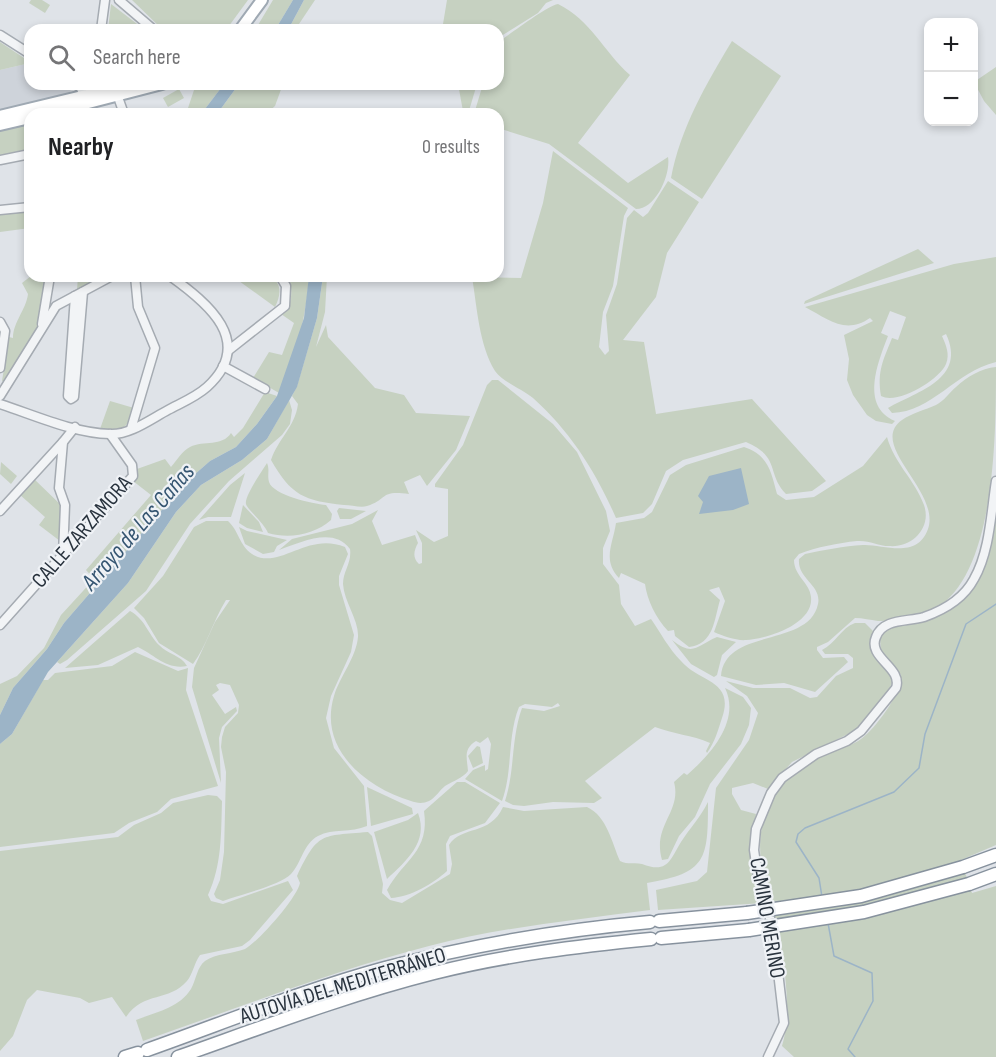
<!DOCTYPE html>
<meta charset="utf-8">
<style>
body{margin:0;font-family:"Sofia Sans Condensed",sans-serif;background:#f2f2f2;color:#202124}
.controls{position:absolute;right:18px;top:18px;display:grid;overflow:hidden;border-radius:12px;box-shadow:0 3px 9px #0003}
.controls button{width:54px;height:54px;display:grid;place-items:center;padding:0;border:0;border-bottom:2px solid #e0e0e0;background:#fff;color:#202124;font:30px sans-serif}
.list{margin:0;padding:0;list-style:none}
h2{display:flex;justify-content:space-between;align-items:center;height:78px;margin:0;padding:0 24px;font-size:26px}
h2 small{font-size:20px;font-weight:400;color:#757577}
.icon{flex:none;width:33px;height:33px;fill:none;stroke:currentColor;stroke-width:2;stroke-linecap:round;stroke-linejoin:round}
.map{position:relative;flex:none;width:996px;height:1057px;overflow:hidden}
.search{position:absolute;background:#fff;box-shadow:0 3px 9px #0003;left:24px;top:24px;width:480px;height:66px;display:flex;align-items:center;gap:15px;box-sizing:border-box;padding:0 21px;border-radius:18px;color:#757577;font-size:22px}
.panel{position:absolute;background:#fff;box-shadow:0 3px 9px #0003;left:24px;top:108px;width:480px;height:174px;border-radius:18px}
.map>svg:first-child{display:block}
.built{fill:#ced3da}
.green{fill:#c6d1c1}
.water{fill:#9cb4c7}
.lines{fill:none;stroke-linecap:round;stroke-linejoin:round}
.stream{stroke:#9cb4c7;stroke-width:1.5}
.minor-casing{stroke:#a5abb2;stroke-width:11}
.major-casing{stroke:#9fa9b3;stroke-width:14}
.highway-casing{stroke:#87929e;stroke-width:15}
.minor{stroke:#f2f4f6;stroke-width:8}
.major{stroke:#fff;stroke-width:10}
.highway{stroke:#fff;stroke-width:12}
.highway-bridge-casing{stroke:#87929e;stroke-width:15;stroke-linecap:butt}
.highway-bridge{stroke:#fff;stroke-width:12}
.labels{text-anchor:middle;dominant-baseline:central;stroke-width:4.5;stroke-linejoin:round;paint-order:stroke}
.street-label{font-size:22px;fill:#29333e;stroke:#eff2f6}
.water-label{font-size:24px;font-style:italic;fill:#355571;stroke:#eff2f6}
</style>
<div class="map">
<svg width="996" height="1057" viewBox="0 0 996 1057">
<rect width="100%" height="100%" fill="#dfe3e8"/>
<path class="built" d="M30,63V84H65L71,88L70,93L0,110V70Z"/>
<g class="green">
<path d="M31,0H42L50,5L45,13L29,3Z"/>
<path d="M132,0H248L226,30H163Z"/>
<path d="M273,0H293L275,30H255Z"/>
<path d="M304,0H315L295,30H288Z"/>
<path d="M447,0H553L546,3L538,13L498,38V30H442Z"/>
<path d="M111,4L145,30H108Z"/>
<path d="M558,4C591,20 603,51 630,75L578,143L628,183L668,157C671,174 656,209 636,209L549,144L498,128V114H474L483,84H498V42C511,34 545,7 558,4Z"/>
<path d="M732,41L781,76L702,199L671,178C680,129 706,84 732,41Z"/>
<path d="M0,42L30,62V63L0,70Z"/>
<path d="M996,67V115L984,101L974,82Z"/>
<path d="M196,84H224L205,109L204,114H186Z"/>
<path d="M239,84H283L275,106L266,114H217Z"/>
<path d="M458,84H477L468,114L463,111Z"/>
<path d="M179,89L184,98L168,107L163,98Z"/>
<path d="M30,124V151L0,157V131Z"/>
<path d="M553,151L628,208L624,216L613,286L603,312L599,347L605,355L609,351L606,315L617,284L627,218L634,210L643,217L648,213L668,181L699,202L667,253L656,297L623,340L644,342L656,414L752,399L826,481L812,491L786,494C766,473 781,457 746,442L683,460L666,471L652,504L643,513L616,518C596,472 570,431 533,398C522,389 503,382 495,371C479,345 477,307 472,277L521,278L543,203Z"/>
<path d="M30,211V228L0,232V214Z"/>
<path d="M918,249L934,263L804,304L805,301Z"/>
<path d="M996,257V362C955,372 932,412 892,413L888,408C918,391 967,379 946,334L942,336C946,345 950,354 946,364C939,380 898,405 881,396C877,371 883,361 892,338L898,340L906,317L890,311L881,333L888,336C878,362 860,406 895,421L892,424L876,421L867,415L853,395L847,380L849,359L844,335L873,321L870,318C845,335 828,319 805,307L954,264Z"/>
<path d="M31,276H48L40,325L4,382L2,381L9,337L13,338C13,322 26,310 28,294L22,283Z"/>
<path d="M78,276H104L77,290Z"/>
<path d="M232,276H271C282,284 281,295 275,307Z"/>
<path d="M289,276H309C307,312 296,360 279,393L253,378L269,352L282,355L294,323L281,314C294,304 292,291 289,276Z"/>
<path d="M323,276H327L325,312L316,347L326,325L328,337L375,388L404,395L416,413L470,416L456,450L427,486L420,475L404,482L409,494C379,490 389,499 367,506C361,508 351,505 344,505C304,501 291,495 271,460C278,439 295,427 298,404L292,396L297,386L317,318Z"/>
<path d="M996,367C996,434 996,574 935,609C927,613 887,622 878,621C870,620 863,618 855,618L828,642L817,647V650L823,658L844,657L848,662L815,692L784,683L756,685L721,676C725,627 809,648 818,604C822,585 797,579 799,559L805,554C824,550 844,546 863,545C883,544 917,560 928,529C941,491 867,445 902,420C912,413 925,410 936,405C944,401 949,393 956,387C967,377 981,368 996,367Z"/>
<path d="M492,380H498L553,424L577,452L606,511L610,531L603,548V564L619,585L621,604L635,626L651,619C660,632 669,649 681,661C700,683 735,680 722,718C718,730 715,742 707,753L706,751L710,743C692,735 673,734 655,727L585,781L602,798L594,803L553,802L524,806L513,805L505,801C515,771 511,738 522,708L544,711L560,706L558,703L552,707L525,704L519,707C507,737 513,771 502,801L465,779L473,770L485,765V771L488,769L491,744L488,737L480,743L476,741C463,749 467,758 468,771C463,778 453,781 445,786C440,790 435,798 429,801C423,804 416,803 411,801C365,787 318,749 334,696C340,676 356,658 358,637C359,620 344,602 343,584C343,571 352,563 350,549C333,526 300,543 279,550L292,539L352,524L378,510L372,521L382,545L415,535L418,543C414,550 412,558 419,564L422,563V543L416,530L434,542L448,536V489L435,487V484L463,445L487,385Z"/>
<path d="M265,392L277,396L257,424L236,447L210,461L186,482L64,623L47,649L13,688L0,715V684L17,676L44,648L61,615L94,579L86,570L151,495L133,481L137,469L165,459L171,467C178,459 182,451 190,447C204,440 222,447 231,433L234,437L243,428Z"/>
<path d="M289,400L292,410L290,424L282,435L229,481L190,524L146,591L67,660L60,664L57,662L128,583L176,512L201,485L242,460L267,439Z"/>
<path d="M110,401L134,408C127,430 123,431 100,429Z"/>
<path d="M887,437C894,463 915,480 924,505C932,528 912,548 889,546C878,546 869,540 857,541C838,543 817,547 799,554L794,560C794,576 810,583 811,597C814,624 767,639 746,640C737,641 723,636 714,632L725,601L719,587L709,590L720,600C714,620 714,644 689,647L675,636L674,630L668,631C656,618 647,600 645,584L621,573L619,578C602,560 613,544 616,523L644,518L652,512L670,475L686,465L744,447C768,455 771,471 777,494L786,500L814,497L863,466Z"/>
<path d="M1,462L17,476L11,484L0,474Z"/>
<path d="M267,463C270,470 267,475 269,482C273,495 313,504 326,505L332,514L331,520C314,535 289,539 268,533C264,523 247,509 246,504C244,497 262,471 267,463Z"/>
<path d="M245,473L231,517H208L199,520L230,485Z"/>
<path d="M33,478L63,507L60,541L39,525L45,517L19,494Z"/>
<path d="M243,505L259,522L263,532L247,528L239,523Z"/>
<path d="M339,508L366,511L351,519H340L337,511Z"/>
<path d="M996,512V845L961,860L972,893L996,886V1057H794L782,1046C794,1006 782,948 772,907C763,873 753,846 767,810C778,781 803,761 832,751C841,747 854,745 861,739C876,728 902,693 901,675L881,653L880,637C891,624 902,627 917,623C978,609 988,567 996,512Z"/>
<path d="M206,521H228C239,531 239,545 252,554C279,571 307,531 345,547L348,554L339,576V585L354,635L351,652L331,696L326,718L334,748L364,786L367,823V826C351,833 333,828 318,836C303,844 302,862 291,874C281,885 239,895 223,901L216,898L214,894L220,880L224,852L226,772L221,747L222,737L225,727L238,713L239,705L230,685L220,683L216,685L219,690L212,695L225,714L236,707L237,711L222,727L219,738L221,783L192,687L194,668L215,622L230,600H226C213,621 207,645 193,664L159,643L144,618L134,608L163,576L194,527Z"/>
<path d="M239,527L247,531L287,540L277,546L274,552L263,554L245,544Z"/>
<path d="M130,611C145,619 148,634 159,645C167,654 181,655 187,666C166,670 155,655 138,647L98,665L65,668Z"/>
<path d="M855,623H865L873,631L872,654L892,675L893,681L887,693L856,730L792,762L768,789L753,783L732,788V794L741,810L756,814C751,847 751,872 763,903L658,910L656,890L697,881L707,872L716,788L749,740L758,713L747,696L726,681L753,688H790L810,698L817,697L836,676L853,668V658L848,654H825L822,650C836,643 841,628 855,623Z"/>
<path d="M717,637L736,642L722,655L717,675L714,677L691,664L672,640C694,657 696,646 717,637Z"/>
<path d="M135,652L178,671L188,668L186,690L218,786L171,799L157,812L129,823L114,833L0,847V744L12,734L43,680H48L55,673L112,666Z"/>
<path d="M725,688L743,697L751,708L749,725L741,744L710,784L695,817L679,836L668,859L662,860C652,825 682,812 674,782L684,773L687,775C710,755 741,721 725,688Z"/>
<path d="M477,746L480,747L483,763L473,768L468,756Z"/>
<path d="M457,782H465L500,803L485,823L450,836L446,844L447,871C433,884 410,897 391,898L387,890C404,859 430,852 424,811Z"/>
<path d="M367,787L412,808L413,814L371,826Z"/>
<path d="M208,795L217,796L222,801C221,834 222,865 208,895L211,901L223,904L288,881L293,890L250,940L242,946L200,955C194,963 193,974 187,981C169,1002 144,991 126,1017L112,997L89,1003L80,998L37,990L27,1000L13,1036L0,1051V851L118,837L134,825L161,813L173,803Z"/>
<path d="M708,802C708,859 707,873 647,883L650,910C576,920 501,927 429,946C332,971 238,1008 143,1041L136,1020C156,1012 179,1008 191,989C196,980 197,967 205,961C216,953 233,954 245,949C258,942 297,898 300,883L297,876C318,832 321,836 368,832L372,836L383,884L382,893L390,900L402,903L450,874L452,864L449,845C462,825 490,836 503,807L524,811L587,807C607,816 612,843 620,861C628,865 635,862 642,864C668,874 670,860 681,842C690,828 700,818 708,802Z"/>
<path d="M418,813C429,842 406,861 387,879L374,832L408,820Z"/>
</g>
<g class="water">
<path d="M293,0H304L288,30H275Z"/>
<path d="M224,84H239L217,114H204L205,109Z"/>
<path d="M309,276H323L317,318L297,387L267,439L242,460L201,485L176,512L128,583L48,672L12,734L0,744V715L13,688L47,649L64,623L186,482L210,461L236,447L257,424L277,396L304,318Z"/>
<path d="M741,468L749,504L733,510L699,514L703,502L698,496L709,476Z"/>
</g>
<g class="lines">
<g class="stream">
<path d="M822,897L819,878L796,842L798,834L805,828L894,792L919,768L925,734L966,624L996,604"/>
<path d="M828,923L834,956L872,973L873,1001L848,1049L855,1057"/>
</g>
<g class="minor-casing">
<g id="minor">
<path d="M119,0L154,30"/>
<path d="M101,30L105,0"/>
<path d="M0,35L30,54"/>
<path d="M75,84L81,88L83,95"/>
<path d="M118,97L124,114"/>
<path d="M0,160L30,154"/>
<path d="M0,210L30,207"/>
<path d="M75,296L68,396L71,399L74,397L83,292"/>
<path d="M0,322L5,331L0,368"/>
<path d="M42,324L50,276"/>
<path d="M229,350L285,306L286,286L280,276"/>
<path d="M223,366L265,389"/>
<path d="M0,396L56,306L112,276"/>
<path d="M0,404C34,415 73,433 110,434C130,435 151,419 168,410C181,403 196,397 207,387C256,342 208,303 170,276"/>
<path d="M131,429L155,348L138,307L135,276"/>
<path d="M0,511L63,442"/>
<path d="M63,555L65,505L59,488L63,442L75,427"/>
<path d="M0,625L133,476L132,465L110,434"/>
<path d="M768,1057L784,1023L774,938L766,898L758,877L754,850L756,829L771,793L782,778L816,754L847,741L861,731L896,688C903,667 867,658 876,637C883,618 908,622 924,617C944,610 964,598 974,579C990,551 991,512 996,481"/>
</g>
</g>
<g class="major-casing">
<g id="major">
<path d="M240,30L262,0"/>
<path d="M46,114L162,84"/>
<path d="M0,116L132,84"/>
<path d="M0,125L30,118"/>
</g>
</g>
<g class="highway-casing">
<g id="highway">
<path d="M963,867L996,855"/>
<path d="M969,884L996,874"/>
<path d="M659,921L747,913"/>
<path d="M661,938L749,930"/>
<path d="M147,1050C226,1022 304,990 385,968C472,945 560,930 650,922"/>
<path d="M125,1057L138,1053"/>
<path d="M178,1057C263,1027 347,995 434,973C505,955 579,946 651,939"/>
</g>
</g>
<use href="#minor" class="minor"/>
<use href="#major" class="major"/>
<use href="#highway" class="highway"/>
<g class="highway-bridge-casing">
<g id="highway-bridge">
<path d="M747,913L861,896L963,867"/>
<path d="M749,930L864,912L969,884"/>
</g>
</g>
<use href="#highway-bridge" class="highway-bridge"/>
</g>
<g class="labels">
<g class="street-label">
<text transform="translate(82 532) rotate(-49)">CALLE ZARZAMORA</text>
<text transform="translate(767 918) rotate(80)">CAMINO MERINO</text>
<text transform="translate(343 986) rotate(-17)">AUTOVÍA DEL MEDITERRÁNEO</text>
</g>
<g class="water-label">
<text transform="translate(138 527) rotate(-49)">Arroyo de Las Cañas</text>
</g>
</g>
</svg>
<div class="controls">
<button>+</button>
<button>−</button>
</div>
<div class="search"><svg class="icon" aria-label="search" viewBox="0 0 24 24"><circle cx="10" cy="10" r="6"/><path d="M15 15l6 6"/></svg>Search here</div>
<section class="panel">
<h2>Nearby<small>0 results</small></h2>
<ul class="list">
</ul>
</section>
</div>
